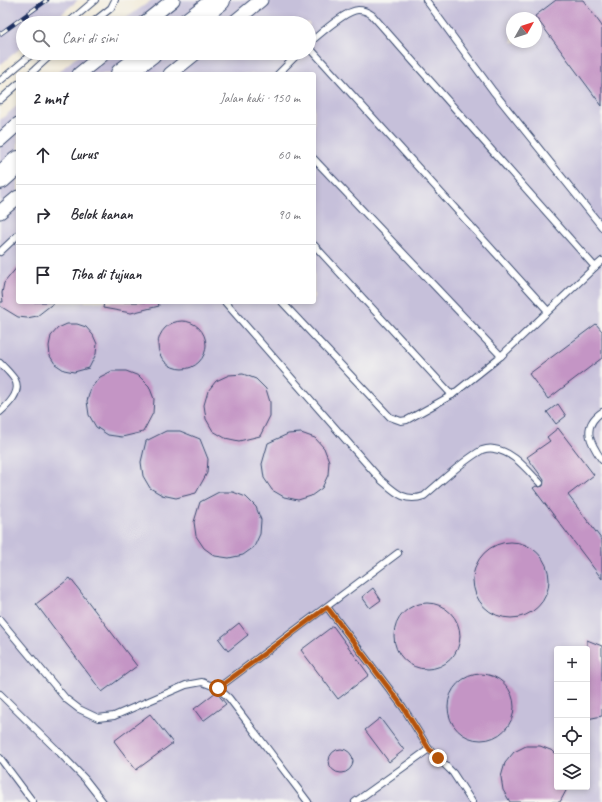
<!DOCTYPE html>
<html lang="id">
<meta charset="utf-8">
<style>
body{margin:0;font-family:Caveat,sans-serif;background:#f2f2f3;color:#2b2b33}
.controls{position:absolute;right:12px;bottom:12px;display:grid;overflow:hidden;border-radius:4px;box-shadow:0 2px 6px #0003}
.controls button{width:36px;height:36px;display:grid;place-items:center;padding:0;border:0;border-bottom:1px solid #e1e1e2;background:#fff;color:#2b2b33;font:20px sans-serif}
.compass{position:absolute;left:506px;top:12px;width:36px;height:36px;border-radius:50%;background:#fff;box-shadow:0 2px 6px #0003;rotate:51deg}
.stop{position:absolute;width:12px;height:12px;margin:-9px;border:3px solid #b45309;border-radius:50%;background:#fff}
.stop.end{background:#b45309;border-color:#fff;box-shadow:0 1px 4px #0008}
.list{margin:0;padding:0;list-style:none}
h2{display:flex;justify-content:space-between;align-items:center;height:52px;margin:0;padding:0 16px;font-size:17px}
h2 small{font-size:13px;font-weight:400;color:#7c7c81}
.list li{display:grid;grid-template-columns:26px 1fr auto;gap:12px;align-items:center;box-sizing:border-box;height:60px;padding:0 16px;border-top:1px solid #e1e1e2}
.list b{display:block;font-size:15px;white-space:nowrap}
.list em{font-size:13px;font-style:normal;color:#7c7c81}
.icon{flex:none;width:22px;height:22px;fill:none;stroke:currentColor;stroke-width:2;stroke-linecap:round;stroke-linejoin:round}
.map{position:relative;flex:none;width:602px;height:802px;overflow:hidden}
.search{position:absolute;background:#fff;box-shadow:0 2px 6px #0003;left:16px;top:16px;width:300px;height:44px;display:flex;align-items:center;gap:10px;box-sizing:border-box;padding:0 14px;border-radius:22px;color:#7c7c81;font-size:15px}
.panel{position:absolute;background:#fff;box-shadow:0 2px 6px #0003;left:16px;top:72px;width:300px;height:232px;border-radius:4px}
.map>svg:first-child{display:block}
.industrial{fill:#c6c0da;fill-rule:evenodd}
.building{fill:#c495c5}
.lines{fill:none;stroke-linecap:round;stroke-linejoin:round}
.lane-casing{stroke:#3b4b70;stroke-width:8}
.street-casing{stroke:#3b4b70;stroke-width:15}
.highway-casing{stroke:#3b4b70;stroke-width:24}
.lane{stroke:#fff;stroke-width:6}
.street{stroke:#fff;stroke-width:13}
.highway{stroke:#fff;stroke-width:22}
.rail-casing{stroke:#1b2f5e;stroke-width:4.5}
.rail{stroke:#f6f6f2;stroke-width:3;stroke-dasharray:9;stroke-linecap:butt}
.route{stroke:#b45309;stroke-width:5}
</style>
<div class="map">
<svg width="602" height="802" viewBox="0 0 602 802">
<rect width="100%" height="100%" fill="#f6f6f2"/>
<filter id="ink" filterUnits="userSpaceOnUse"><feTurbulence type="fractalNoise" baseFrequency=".025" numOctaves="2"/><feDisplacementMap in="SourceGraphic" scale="8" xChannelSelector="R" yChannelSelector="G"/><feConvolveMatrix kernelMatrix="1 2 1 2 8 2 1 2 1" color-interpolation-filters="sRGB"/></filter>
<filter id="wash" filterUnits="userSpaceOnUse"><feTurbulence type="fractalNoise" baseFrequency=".012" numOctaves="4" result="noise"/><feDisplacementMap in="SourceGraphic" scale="16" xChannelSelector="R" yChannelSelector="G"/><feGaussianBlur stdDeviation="0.9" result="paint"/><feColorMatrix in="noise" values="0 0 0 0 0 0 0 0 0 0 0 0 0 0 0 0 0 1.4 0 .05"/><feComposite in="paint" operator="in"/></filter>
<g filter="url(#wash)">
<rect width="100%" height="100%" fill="#f3ebd9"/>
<g class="industrial">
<path d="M0,0H78L51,23H23V46L0,65Z"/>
<path d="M152,0H602V802H0V120L18,105V302H314V74H56L81,53H309V23H119ZM512,18H536V42H512ZM557,649H587V787H557Z"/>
</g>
<g id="blocks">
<g class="building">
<path d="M556,0H583L602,26V106L535,16Z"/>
<path d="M18,266V302H55L37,316L27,318L18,317L0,306V302H3L2,293L4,283Z"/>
<path d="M104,302H158L159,306L131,313L103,308Z"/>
<circle cx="182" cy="345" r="24"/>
<path d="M67,324H77L86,327L93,335L97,344L96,354L89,368L74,372L64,370L55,364L50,356L49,346L51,336L58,328Z"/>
<path d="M596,324L602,331V358L548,399L529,374Z"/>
<path d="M112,371H126L139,376L149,386L154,399L153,413L143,432L122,437L108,435L96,427L89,415L87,401L91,388L100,377Z"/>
<path d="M243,374L256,379L266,389L270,402V416L260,436L239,441L225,438L213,431L206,419L204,405L208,391L216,381L229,375Z"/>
<path d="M558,404L566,416L556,424L547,412Z"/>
<path d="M558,428L594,475L568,495L602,540V579L533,488L536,486L539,487L543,486L544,480L527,457L550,441L547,437Z"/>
<path d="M166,431H180L200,439L208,459L207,473L196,493L176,498L162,495L150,488L143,476L141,462L146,441Z"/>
<path d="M301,433L315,438L324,448L329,461L328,475L322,488L311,496L298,500L284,497L272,490L264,478L262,464L268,443L288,434Z"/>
<path d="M219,492H233L246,497L256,507L261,520L260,534L254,547L243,555L229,558L215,556L204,548L196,536L194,522L200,502Z"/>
<circle cx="511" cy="580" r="38"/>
<path d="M70,578L137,666L102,692L36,604Z"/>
<path d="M373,588L381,600L370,608L362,597Z"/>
<circle cx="427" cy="636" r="33"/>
<path d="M239,623L248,635L228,651L219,639Z"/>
<path d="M333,626L369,675L338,699L301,650Z"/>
<path d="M587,640L602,646V716L587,719Z"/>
<circle cx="481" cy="707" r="33"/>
<path d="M216,692L226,704L203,721L194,709Z"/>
<path d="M150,714L173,743L136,770L114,741Z"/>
<path d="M380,718L404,750L389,762L365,730Z"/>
<path d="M526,746H540L553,751L557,755V787H568L560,802H510L503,790L501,777L505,763L514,752Z"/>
<circle cx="341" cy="761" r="12"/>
</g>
</g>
</g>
<g filter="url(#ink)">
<use href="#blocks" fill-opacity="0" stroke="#3b4b70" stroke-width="1"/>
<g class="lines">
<g class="lane-casing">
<g id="lane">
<path d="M426,0L493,91L602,227"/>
<path d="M68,23L95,0"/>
<path d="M92,23L111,8L115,0"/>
<path d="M309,47L548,311"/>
<path d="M30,74L53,53"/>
<path d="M278,74L299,53"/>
<path d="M0,81L33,53"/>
<path d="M0,100L18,84"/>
<path d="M314,159L501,356"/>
<path d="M314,245L452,395"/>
<path d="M0,252L18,235"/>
<path d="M595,267L602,261"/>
<path d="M225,302L380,479C394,491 404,503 424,496C442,481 462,461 482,450C485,449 491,448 494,449C513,451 527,470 540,483"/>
<path d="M282,302L390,417L401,421L407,420L452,395L501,356L595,267L372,15C368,12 363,10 358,10C346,10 319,35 309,43"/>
<path d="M0,363C5,368 11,374 15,380C22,392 8,405 0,412"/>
<path d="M602,412C580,427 591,444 602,460"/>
<path d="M327,607L403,707L429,749"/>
<path d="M0,620L66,699L79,709L98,718L114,716L186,685L202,682L218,688L229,698L308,802"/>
<path d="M218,688L398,553"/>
<path d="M0,694L57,750L85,779L103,802"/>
<path d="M0,758L33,802"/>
<path d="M355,802L429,749L453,773L472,802"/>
</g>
</g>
<g class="street-casing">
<g id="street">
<path d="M144,23L173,0"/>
<path d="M233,23L261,0"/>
<path d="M79,74L105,53"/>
<path d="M170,74L196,53"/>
<path d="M0,140L18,124"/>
<path d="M0,212L18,197"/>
</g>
</g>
<g class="highway-casing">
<g id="highway">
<path d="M189,23L219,0"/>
<path d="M122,74L150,53"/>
<path d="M0,178L18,162"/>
</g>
</g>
<use href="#lane" class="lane"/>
<use href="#street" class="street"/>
<use href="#highway" class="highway"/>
<g class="rail-casing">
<path id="rail" d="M0,34L47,0"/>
</g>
<use href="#rail" class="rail"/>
</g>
</g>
<g class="lines" filter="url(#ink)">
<path class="route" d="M218,688L327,607L403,707L429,749L438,758"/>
</g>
</svg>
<div class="controls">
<button>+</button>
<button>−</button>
<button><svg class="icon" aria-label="locate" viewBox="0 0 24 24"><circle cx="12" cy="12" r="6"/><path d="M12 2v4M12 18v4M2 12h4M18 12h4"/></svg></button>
<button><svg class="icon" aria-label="layers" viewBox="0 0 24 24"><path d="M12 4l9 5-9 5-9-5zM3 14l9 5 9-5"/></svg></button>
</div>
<svg class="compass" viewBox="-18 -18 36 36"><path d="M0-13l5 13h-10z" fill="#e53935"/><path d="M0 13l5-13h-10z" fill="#7c7c81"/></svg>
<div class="stop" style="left:218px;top:688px"></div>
<div class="stop end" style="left:438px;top:758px"></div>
<div class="search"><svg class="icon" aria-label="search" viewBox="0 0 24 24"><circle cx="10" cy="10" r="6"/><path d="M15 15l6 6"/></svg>Cari di sini</div>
<section class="panel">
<h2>2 mnt<small>Jalan kaki · 150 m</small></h2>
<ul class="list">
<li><svg class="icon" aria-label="ahead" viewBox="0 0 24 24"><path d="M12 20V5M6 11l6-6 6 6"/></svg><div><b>Lurus</b></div><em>60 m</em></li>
<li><svg class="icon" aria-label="right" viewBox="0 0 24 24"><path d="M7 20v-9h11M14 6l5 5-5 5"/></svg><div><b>Belok kanan</b></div><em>90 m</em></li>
<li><svg class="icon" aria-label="arrive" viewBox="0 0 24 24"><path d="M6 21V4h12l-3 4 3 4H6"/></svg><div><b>Tiba di tujuan</b></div></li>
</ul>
</section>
</div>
